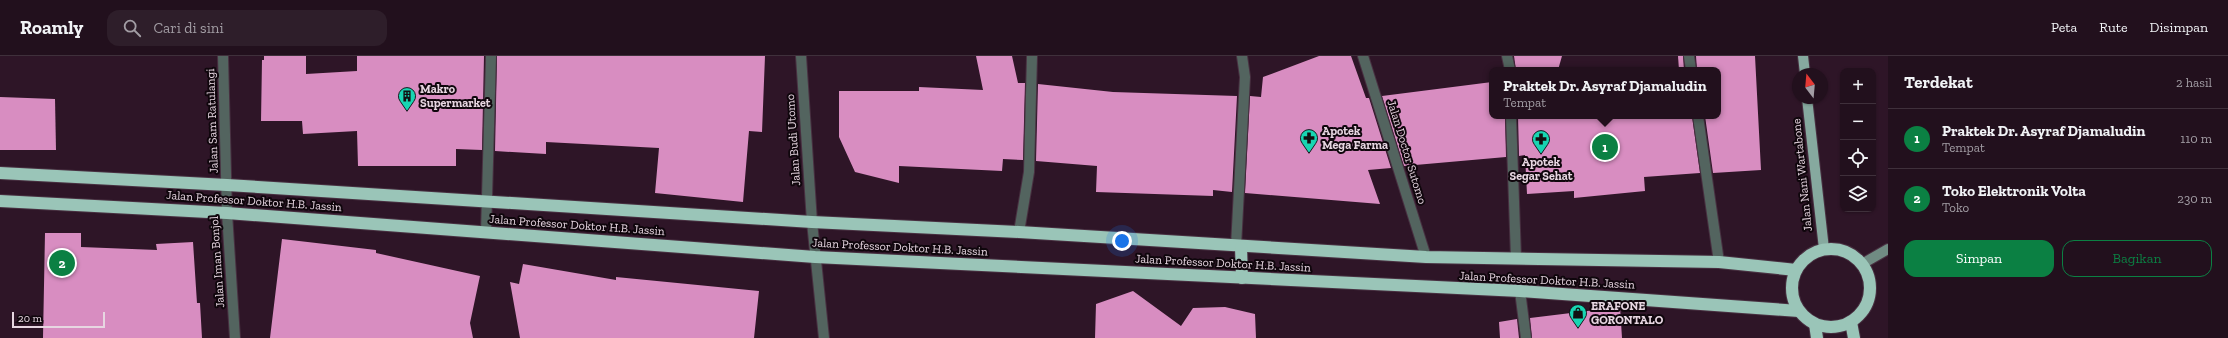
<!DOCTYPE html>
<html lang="id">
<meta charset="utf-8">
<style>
body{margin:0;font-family:"Zilla Slab",serif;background:#2e1e2a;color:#f1f3f6}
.controls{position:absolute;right:12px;top:12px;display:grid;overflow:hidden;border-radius:8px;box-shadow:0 1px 3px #0004}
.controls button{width:36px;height:36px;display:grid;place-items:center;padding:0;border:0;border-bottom:1px solid #3f303b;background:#22101d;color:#f1f3f6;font:20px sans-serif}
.compass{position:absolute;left:1792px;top:12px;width:36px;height:36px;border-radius:50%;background:#22101d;box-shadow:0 1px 3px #0004;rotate:344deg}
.scale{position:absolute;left:12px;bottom:10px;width:93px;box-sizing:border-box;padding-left:4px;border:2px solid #e7d6e1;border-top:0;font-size:11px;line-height:14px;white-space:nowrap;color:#e7d6e1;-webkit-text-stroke:3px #0f060c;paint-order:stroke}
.you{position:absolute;left:1122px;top:185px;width:14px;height:14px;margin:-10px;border:3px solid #fff;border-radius:50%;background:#1a73e8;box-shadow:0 0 0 6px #1a73e833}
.badge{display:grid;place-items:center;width:26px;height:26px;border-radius:50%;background:#0b8043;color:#fff;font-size:13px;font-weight:700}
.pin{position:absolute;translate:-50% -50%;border:2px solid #fff;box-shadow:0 1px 4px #0006}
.popup{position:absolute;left:1489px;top:11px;width:232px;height:52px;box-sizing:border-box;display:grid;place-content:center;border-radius:8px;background:#22101d;filter:drop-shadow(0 1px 3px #0005);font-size:13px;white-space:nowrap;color:#a29da4}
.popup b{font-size:15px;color:#f1f3f6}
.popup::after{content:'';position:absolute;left:50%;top:100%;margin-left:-8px;border:8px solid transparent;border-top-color:#22101d}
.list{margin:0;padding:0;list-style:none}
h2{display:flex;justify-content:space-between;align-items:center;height:52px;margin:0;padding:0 16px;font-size:17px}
h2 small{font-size:13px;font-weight:400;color:#a29da4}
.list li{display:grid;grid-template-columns:26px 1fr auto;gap:12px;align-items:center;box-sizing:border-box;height:60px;padding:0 16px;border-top:1px solid #3f303b}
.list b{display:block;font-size:15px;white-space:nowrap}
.list p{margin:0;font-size:13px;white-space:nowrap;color:#a29da4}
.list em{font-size:13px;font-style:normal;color:#a29da4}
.actions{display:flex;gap:8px;padding:12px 16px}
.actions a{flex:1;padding:9px 0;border:1px solid #0b8043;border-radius:12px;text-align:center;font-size:14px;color:#0b8043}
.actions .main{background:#0b8043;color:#fff}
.icon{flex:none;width:22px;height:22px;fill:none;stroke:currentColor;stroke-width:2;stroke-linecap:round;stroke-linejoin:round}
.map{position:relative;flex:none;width:1888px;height:282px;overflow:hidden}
header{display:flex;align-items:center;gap:24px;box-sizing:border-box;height:56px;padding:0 20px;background:#22101d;border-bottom:1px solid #3f303b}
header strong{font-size:19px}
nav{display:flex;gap:22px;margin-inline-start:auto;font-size:14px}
.search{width:280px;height:36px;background:#2e1e2a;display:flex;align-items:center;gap:10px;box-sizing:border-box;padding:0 14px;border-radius:12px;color:#a29da4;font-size:15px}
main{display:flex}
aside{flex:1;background:#22101d}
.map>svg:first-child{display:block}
.building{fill:#d88dc1}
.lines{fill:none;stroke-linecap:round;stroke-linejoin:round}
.lane-casing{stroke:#483041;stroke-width:12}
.street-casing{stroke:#483041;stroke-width:12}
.secondary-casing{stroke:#483041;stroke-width:12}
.primary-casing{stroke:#483041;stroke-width:12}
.highway-casing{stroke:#483041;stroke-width:14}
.lane{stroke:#53645f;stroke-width:10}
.street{stroke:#53645f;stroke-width:10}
.secondary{stroke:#708b83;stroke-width:10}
.primary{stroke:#86a99f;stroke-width:10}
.highway{stroke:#9ac5b8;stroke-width:12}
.labels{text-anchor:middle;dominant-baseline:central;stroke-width:4;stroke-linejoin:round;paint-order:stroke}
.poi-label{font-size:12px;font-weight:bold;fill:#e7d6e1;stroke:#0f060c;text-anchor:start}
.street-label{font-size:12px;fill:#e7d6e1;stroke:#0f060c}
</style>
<header>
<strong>Roamly</strong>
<div class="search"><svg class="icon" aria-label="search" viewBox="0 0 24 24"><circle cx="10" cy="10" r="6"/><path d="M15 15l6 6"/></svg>Cari di sini</div>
<nav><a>Peta</a><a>Rute</a><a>Disimpan</a></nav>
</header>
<main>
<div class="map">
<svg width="1888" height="282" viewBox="0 0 1888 282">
<rect width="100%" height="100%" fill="#2e1527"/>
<g class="building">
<path d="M264,0H306V18L357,15V0H484L482,94L456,93V110H358L357,75L303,78L302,65H261L262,4H264Z"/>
<path d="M497,0H765L762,76L749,75L743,146L655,137L659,92L546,86V98L495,95Z"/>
<path d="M976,0H1012L1018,27H1025L1023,104L1003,103L1002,115L899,110V127L855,116L839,81V35H919V31L983,34Z"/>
<path d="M1319,0H1351L1366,42H1369L1391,112L1368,114L1380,148L1245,137L1250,40L1261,41L1263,21Z"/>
<path d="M1514,0H1562L1558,14H1516Z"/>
<path d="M1678,0H1683L1684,14H1679Z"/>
<path d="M1696,0H1755L1761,114L1713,117L1705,60H1718V14H1697Z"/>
<path d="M1492,26V60H1505L1506,101L1404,110L1382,40Z"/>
<path d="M1038,28L1113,36L1237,40L1232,136L1213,134V140L1096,136L1097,110L1036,105Z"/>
<path d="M0,41L55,43L56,94H0Z"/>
<path d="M1518,60H1692L1700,117L1644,121L1645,135L1574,142V135L1527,138L1525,99L1519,100Z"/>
<path d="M45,177H81V191L157,194L156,188L193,186L197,247H200L202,282H43Z"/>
<path d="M282,183L376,194V197L480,220L470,267L473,282H270Z"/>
<path d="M523,208L616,224V221L759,235L754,282H520L510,226L519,228Z"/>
<path d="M1133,235L1181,270L1193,252L1225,251L1255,258L1256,282H1095L1096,248Z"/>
<path d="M1620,251L1622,282H1532L1530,262Z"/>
<path d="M1517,263L1519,282H1500L1499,266Z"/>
</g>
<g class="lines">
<g class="lane-casing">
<g id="lane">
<path d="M1507,0L1510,14"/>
<path d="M1689,0L1691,14"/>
<path d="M1511,60L1516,202"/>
<path d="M1698,60L1719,206"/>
<path d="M1236,190L1245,21L1242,0"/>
</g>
</g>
<g class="street-casing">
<g id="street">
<path d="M223,0L227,157L235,282"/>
<path d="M801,0L812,166L824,282"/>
<path d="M1363,0L1426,201"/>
<path d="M486,176L491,0"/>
<path d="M1019,176L1029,116L1032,0"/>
<path d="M1520,235L1526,282"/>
</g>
</g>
<g class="secondary-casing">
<path id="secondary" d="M1862,208L1888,193"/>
</g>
<g class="primary-casing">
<g id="primary">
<path d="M1803,0L1805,18"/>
<path d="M1807,42L1824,193"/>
</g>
</g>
<g class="highway-casing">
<g id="highway">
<path d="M0,117L227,129L812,166L1019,176L1426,201L1719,206L1796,214"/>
<path d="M0,145L227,157L815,201L1520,235L1799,255"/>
<path d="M1241,191L1242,222"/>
<circle cx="1831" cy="232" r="39"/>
<path d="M1851,266L1854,282"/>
<path d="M1815,268L1817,282"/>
</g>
</g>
<use href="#lane" class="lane"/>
<use href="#street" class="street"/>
<use href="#secondary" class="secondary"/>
<use href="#primary" class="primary"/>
<use href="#highway" class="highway"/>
</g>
<defs>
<g id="building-pin" transform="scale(0.9)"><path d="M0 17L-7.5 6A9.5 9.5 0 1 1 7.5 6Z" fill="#18d5b2" stroke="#0f060c"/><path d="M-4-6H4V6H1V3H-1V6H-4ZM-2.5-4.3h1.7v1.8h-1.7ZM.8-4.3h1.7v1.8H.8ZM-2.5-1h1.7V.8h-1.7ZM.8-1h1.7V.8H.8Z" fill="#111"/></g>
<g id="pharmacy-pin" transform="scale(0.9)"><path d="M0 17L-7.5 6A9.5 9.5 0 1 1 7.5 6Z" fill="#18d5b2" stroke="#0f060c"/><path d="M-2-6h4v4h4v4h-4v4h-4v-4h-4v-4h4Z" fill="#111"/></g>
<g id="shop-pin" transform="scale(0.9)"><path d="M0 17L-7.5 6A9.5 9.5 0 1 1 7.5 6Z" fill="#18d5b2" stroke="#0f060c"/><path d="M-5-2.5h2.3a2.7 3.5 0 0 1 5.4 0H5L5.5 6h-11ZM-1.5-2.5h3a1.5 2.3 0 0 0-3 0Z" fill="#111"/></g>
</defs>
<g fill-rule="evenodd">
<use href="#building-pin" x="407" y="40"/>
<use href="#pharmacy-pin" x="1309" y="82"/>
<use href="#pharmacy-pin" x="1541" y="83"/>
<use href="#shop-pin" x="1578" y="257"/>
</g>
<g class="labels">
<g class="poi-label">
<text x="420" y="33">Makro<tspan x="420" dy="14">Supermarket</tspan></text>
<text x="1322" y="75">Apotek<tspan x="1322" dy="14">Mega Farma</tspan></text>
<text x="1541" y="106" text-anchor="middle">Apotek<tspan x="1541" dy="14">Segar Sehat</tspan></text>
<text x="1591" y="250">ERAFONE<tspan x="1591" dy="14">GORONTALO</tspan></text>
</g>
<g class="street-label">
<text transform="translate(212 65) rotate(-92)">Jalan Sam Ratulangi</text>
<text transform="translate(793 84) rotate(-94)">Jalan Budi Utomo</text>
<text transform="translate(1407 96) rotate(73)">Jalan Doctor Sutomo</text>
<text transform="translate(1802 119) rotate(-96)">Jalan Nani Wartabone</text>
<text transform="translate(254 145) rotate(4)">Jalan Professor Doktor H.B. Jassin</text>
<text transform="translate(577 169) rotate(4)">Jalan Professor Doktor H.B. Jassin</text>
<text transform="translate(900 191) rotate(3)">Jalan Professor Doktor H.B. Jassin</text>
<text transform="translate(217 206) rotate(-94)">Jalan Iman Bonjol</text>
<text transform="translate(1223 207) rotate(3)">Jalan Professor Doktor H.B. Jassin</text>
<text transform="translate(1547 224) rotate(3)">Jalan Professor Doktor H.B. Jassin</text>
</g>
</g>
</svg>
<div class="controls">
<button>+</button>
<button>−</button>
<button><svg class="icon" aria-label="locate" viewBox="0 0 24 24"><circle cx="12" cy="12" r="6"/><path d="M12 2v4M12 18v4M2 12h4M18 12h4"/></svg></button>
<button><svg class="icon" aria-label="layers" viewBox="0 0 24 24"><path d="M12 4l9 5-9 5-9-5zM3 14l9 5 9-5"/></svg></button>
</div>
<svg class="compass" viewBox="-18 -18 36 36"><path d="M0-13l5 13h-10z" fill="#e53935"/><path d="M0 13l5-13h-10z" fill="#a29da4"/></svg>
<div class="scale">20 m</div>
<div class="you"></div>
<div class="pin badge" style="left:1605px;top:91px">1</div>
<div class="popup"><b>Praktek Dr. Asyraf Djamaludin</b>Tempat</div>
<div class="pin badge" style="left:62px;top:207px">2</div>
</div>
<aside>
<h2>Terdekat<small>2 hasil</small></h2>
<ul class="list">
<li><span class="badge">1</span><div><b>Praktek Dr. Asyraf Djamaludin</b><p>Tempat</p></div><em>110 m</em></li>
<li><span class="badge">2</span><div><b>Toko Elektronik Volta</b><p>Toko</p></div><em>230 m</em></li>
</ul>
<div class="actions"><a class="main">Simpan</a><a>Bagikan</a></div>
</aside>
</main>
